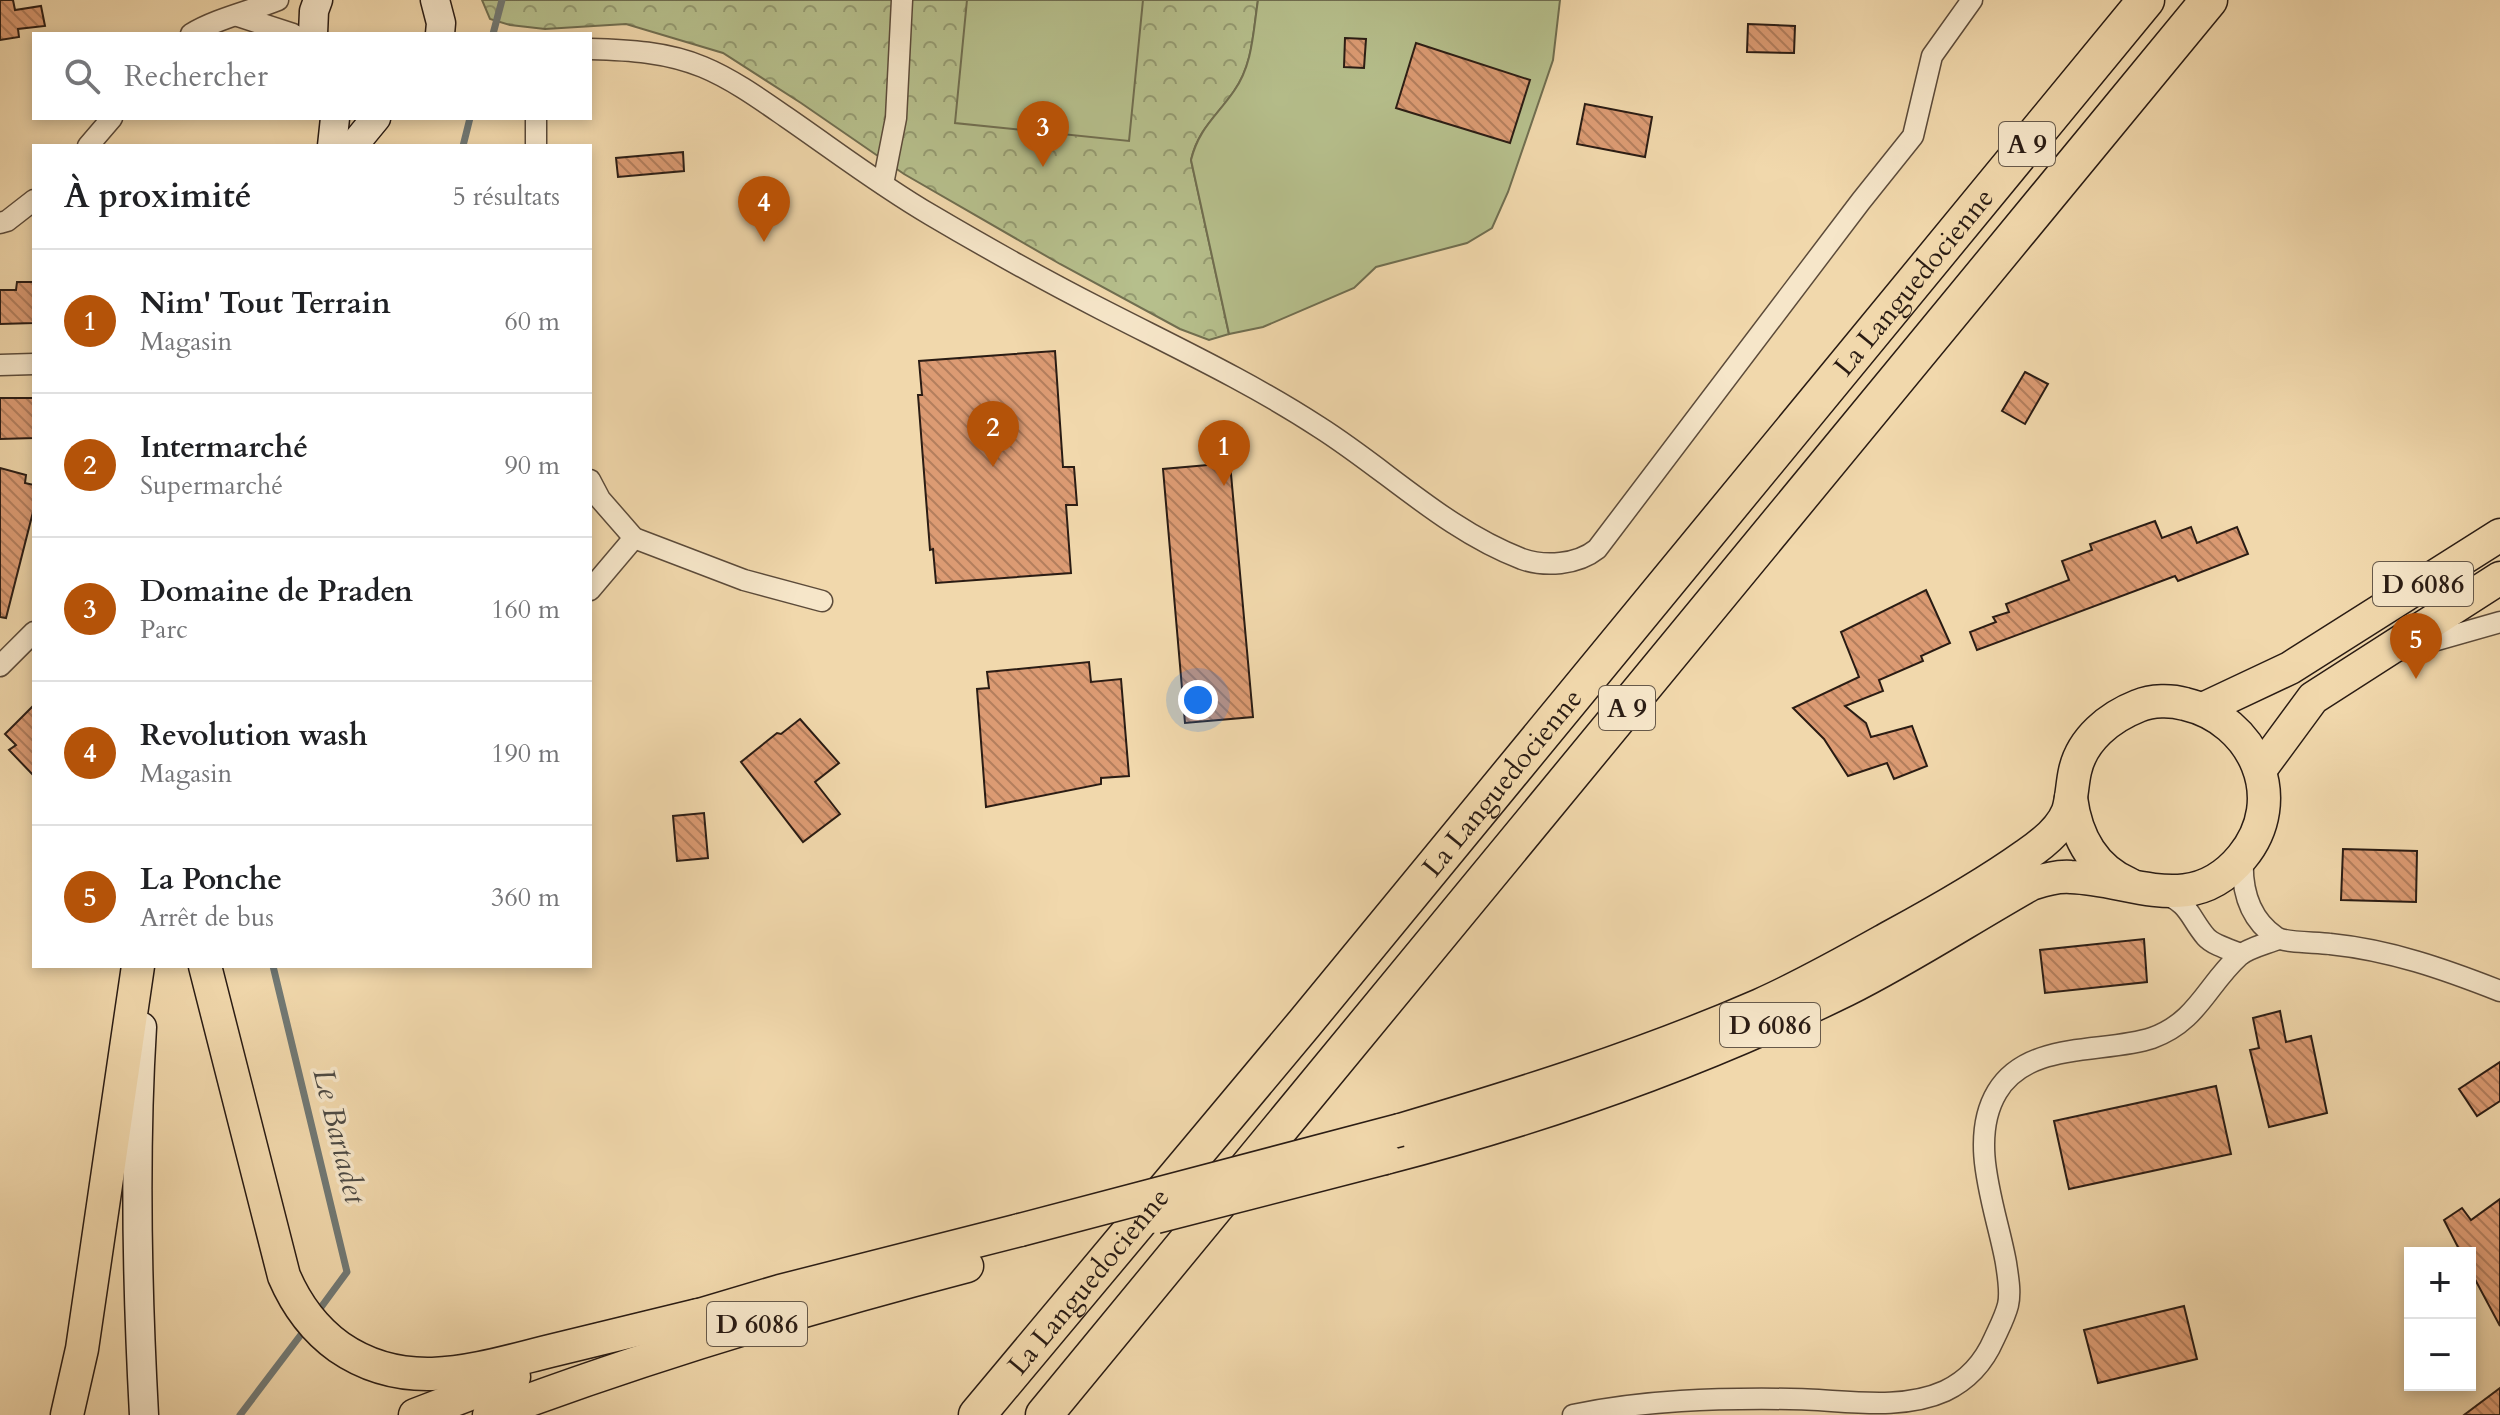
<!DOCTYPE html>
<html lang="fr">
<meta charset="utf-8">
<style>
body{margin:0;font-family:Cardo,serif;background:#f2f2f2;color:#202124}
.controls{position:absolute;right:24px;bottom:24px;display:grid;overflow:hidden;border-radius:0px;box-shadow:0 4px 12px #0003}
.controls button{width:72px;height:72px;display:grid;place-items:center;padding:0;border:0;border-bottom:2px solid #e0e0e0;background:#fff;color:#202124;font:40px sans-serif}
.you{position:absolute;left:1198px;top:700px;width:28px;height:28px;margin:-20px;border:6px solid #fff;border-radius:50%;background:#1a73e8;box-shadow:0 0 0 12px #1a73e833}
.badge{display:grid;place-items:center;width:52px;height:52px;border-radius:50%;background:#b45309;color:#fff;font-size:26px;font-weight:700}
.pin{position:absolute;translate:-50% -66px;filter:drop-shadow(0 2px 4px #0008)}
.pin::after{content:'';position:absolute;top:42px;width:28px;height:24px;background:inherit;clip-path:polygon(0 0,100% 0,50% 100%)}
.list{margin:0;padding:0;list-style:none}
h2{display:flex;justify-content:space-between;align-items:center;height:104px;margin:0;padding:0 32px;font-size:34px}
h2 small{font-size:26px;font-weight:400;color:#757577}
.list li{display:grid;grid-template-columns:52px 1fr auto;gap:24px;align-items:center;box-sizing:border-box;height:144px;padding:0 32px;border-top:2px solid #e0e0e0}
.list b{display:block;font-size:30px;white-space:nowrap}
.list p{margin:0;font-size:26px;white-space:nowrap;color:#757577}
.list em{font-size:26px;font-style:normal;color:#757577}
.icon{flex:none;width:44px;height:44px;fill:none;stroke:currentColor;stroke-width:2;stroke-linecap:round;stroke-linejoin:round}
.map{position:relative;flex:none;width:2500px;height:1415px;overflow:hidden}
.search{position:absolute;background:#fff;box-shadow:0 4px 12px #0003;left:32px;top:32px;width:560px;height:88px;display:flex;align-items:center;gap:20px;box-sizing:border-box;padding:0 28px;border-radius:0px;color:#757577;font-size:30px}
.panel{position:absolute;background:#fff;box-shadow:0 4px 12px #0003;left:32px;top:144px;width:560px;height:824px;border-radius:0px}
.map>svg:first-child{display:block}
.park{fill:url(#park-crowns);stroke:#706e50;stroke-width:2}
.pitch{fill:#b6bf8c;stroke:#706e50;stroke-width:2}
.lines{fill:none;stroke-linecap:round;stroke-linejoin:round}
.stream{stroke:#717975;stroke-width:7}
.building{fill:url(#building-back-hatch);stroke:#2a1c14;stroke-width:2}
.minor-casing{stroke:#5c4b3a;stroke-width:23}
.secondary-casing{stroke:#2a1c14;stroke-width:31}
.primary-casing{stroke:#2a1c14;stroke-width:35}
.motorway-casing{stroke:#2a1c14;stroke-width:39}
.minor{stroke:#f6e6c9;stroke-width:20}
.secondary{stroke:#f6e6c9;stroke-width:28}
.primary{stroke:#f1d8ac;stroke-width:32}
.motorway{stroke:#f1d8ac;stroke-width:36}
.primary-bridge-casing{stroke:#2a1c14;stroke-width:35;stroke-linecap:butt}
.primary-bridge{stroke:#f1d8ac;stroke-width:32}
.labels{text-anchor:middle;dominant-baseline:central;stroke-width:7;stroke-linejoin:round;paint-order:stroke}
.shield{fill:#f6e6c9;stroke:#67594a;stroke-width:2}
.shield-label{font-size:26px;font-weight:bold;fill:#2a1c14}
.street-label{font-size:28px;fill:#2a1c14;stroke:#f6e6c9}
.water-label{font-size:30px;font-style:italic;fill:#4d4a44;stroke:#f6e6c9}
</style>
<div class="map">
<svg width="2500" height="1415" viewBox="0 0 2500 1415">
<defs>
<pattern id="park-crowns" width="20" height="18" patternUnits="userSpaceOnUse" patternTransform="scale(2)"><rect width="20" height="18" fill="#b6bf8c"/><path d="M2 6a3 3 0 1 1 6 0M12 15a3 3 0 1 1 6 0" fill="none" stroke="#949a71"/></pattern>
<pattern id="building-back-hatch" width="6" height="6" patternUnits="userSpaceOnUse" patternTransform="scale(2)"><rect width="6" height="6" fill="#dc9b73"/><path d="M-1 5l2 2M0 0l6 6M5-1l2 2" fill="none" stroke="#b37e5d"/></pattern>
</defs>
<rect width="100%" height="100%" fill="#f1d8ac"/>
<filter id="stains"><feTurbulence type="fractalNoise" baseFrequency=".0025" numOctaves="4"/><feColorMatrix values="0 0 0 0 .2 0 0 0 0 .09 0 0 0 0 .02 0 0 0 .5 -.17"/></filter>
<radialGradient id="worn" r=".72"><stop offset=".6" stop-color="#630" stop-opacity="0"/><stop offset="1" stop-color="#630" stop-opacity=".3"/></radialGradient>
<path class="park" d="M482,0H1258C1253,32 1253,64 1234,91C1217,116 1198,129 1191,160L1229,334L1209,340L1180,329L1060,264L904,174L801,103L723,53L626,24L545,29L510,25L490,19Z"/>
<g class="pitch">
<path d="M967,0H1143L1129,141L955,123Z"/>
<path d="M1258,0H1560L1553,60L1508,192L1492,228L1467,243L1376,267L1354,288L1263,327L1229,334L1191,160C1199,128 1216,117 1234,91C1253,64 1253,32 1258,0Z"/>
</g>
<g class="lines">
<g class="stream">
<path d="M493,34L502,0"/>
<path d="M463,146L470,118"/>
<path d="M273,966L347,1272L319,1310"/>
<path d="M240,1415L303,1332"/>
</g>
</g>
<g class="building">
<path d="M0,0H13L15,10L41,6L45,26L18,29L19,37L0,40Z"/>
<path d="M1748,24L1795,26L1794,53L1747,52Z"/>
<path d="M1345,38L1366,39L1364,68L1344,67Z"/>
<path d="M1416,43L1530,80L1510,143L1396,108Z"/>
<path d="M1585,104L1652,117L1645,157L1577,144Z"/>
<path d="M683,152L684,171L618,177L616,158Z"/>
<path d="M17,282H34V323L0,324V290H16Z"/>
<path d="M1055,351L1063,467H1074L1077,505H1066L1071,573L936,583L933,549L930,550L918,395H922L919,361Z"/>
<path d="M2025,372L2048,384L2025,424L2002,411Z"/>
<path d="M0,398H34V438L0,439Z"/>
<path d="M1230,463L1253,717L1185,723L1163,469Z"/>
<path d="M0,468L26,475L25,483L34,485V508L6,618L0,617Z"/>
<path d="M2155,521L2162,538L2191,527L2197,543L2237,527L2248,554L2178,581L2175,576L1977,650L1970,632L1996,622L1993,617L2009,612L2006,604L2069,580L2062,561L2092,550L2090,544Z"/>
<path d="M1926,590L1950,643L1921,656L1923,661L1879,680L1883,691L1845,706L1866,723L1871,737L1912,726L1927,766L1894,779L1887,763L1848,776L1824,739L1793,708L1859,677L1841,632Z"/>
<path d="M1089,662L1091,682L1121,679L1129,776L1101,778V784L986,807L977,689L989,688L987,672Z"/>
<path d="M34,705V776L9,750L16,745L5,734Z"/>
<path d="M800,719L839,763L815,782L840,814L803,842L741,762L777,733L781,734Z"/>
<path d="M704,813L708,858L677,861L673,816Z"/>
<path d="M2343,849L2417,851L2416,902L2341,900Z"/>
<path d="M2144,939L2147,982L2045,993L2040,950Z"/>
<path d="M2280,1011L2286,1042L2311,1036L2327,1113L2269,1127L2250,1050L2259,1048L2253,1018Z"/>
<path d="M2500,1062V1101L2477,1116L2459,1089Z"/>
<path d="M2216,1086L2231,1154L2069,1189L2054,1121Z"/>
<path d="M2500,1199V1326L2470,1270V1253H2461L2444,1220L2462,1208L2471,1220Z"/>
<path d="M2184,1306L2197,1359L2098,1383L2084,1330Z"/>
<path d="M2500,1388V1415H2464Z"/>
</g>
<g class="lines">
<g class="minor-casing">
<g id="minor">
<path d="M238,16L293,34"/>
<path d="M191,34C215,19 251,11 278,0"/>
<path d="M590,49C629,50 667,52 703,67C732,79 760,99 786,117C834,150 881,186 931,215C987,248 1044,280 1101,309C1175,347 1250,382 1319,427C1387,470 1446,530 1522,559C1545,567 1577,565 1597,549L1861,201L1913,136L1932,56L1972,0"/>
<path d="M536,118V146"/>
<path d="M88,146L112,118"/>
<path d="M883,184L896,118L902,0"/>
<path d="M0,223L7,221L34,200"/>
<path d="M0,365L34,364"/>
<path d="M590,480L600,499L634,538L744,580L822,601"/>
<path d="M590,590L634,538"/>
<path d="M2402,650L2500,622"/>
<path d="M0,666L34,632"/>
<path d="M2243,856C2241,888 2248,918 2276,937C2285,943 2317,942 2330,944C2390,950 2444,969 2500,991"/>
<path d="M2162,893C2190,903 2189,917 2206,937C2213,945 2231,950 2241,954"/>
<path d="M1573,1415C1644,1400 1717,1398 1790,1399C1839,1399 1899,1412 1945,1391C1968,1380 1984,1362 1994,1339C1999,1328 2005,1317 2008,1305C2011,1292 2008,1277 2006,1263C1997,1211 1967,1142 1997,1092C2028,1040 2104,1054 2152,1038C2197,1022 2207,985 2239,956C2248,948 2266,944 2278,939"/>
</g>
</g>
<g class="secondary-casing">
<g id="secondary">
<path d="M435,0L441,23L440,34"/>
<path d="M313,34L314,11L318,0"/>
<path d="M332,146L335,118"/>
<path d="M353,146L376,118"/>
<path d="M142,1027C134,1156 137,1286 144,1415"/>
</g>
</g>
<g class="primary-casing">
<g id="primary">
<path d="M2205,708L2290,668L2500,535"/>
<path d="M2260,770L2313,698L2500,578"/>
<path d="M2071,798C2076,836 2092,868 2129,884"/>
<path d="M205,966L284,1276C296,1304 314,1329 339,1347C407,1394 477,1369 550,1351C599,1339 648,1327 698,1315"/>
<path d="M1385,1158C1544,1117 1699,1062 1846,990C1910,958 1969,919 2031,884C2044,880 2057,876 2071,877C2133,879 2192,918 2242,857C2290,799 2254,720 2185,704C2171,700 2152,700 2138,706C2110,717 2082,739 2075,771C2072,784 2072,799 2068,811C2061,829 2041,845 2026,855C1984,885 1938,911 1892,936C1849,960 1805,985 1760,1005C1643,1056 1522,1094 1400,1130"/>
<path d="M679,1321L780,1291L1020,1230"/>
<path d="M67,1415L82,1349L138,966"/>
<path d="M415,1415L514,1377"/>
<path d="M489,1415C646,1356 806,1308 967,1266"/>
</g>
</g>
<g class="motorway-casing">
<g id="motorway">
<path id="s1" d="M977,1415L1304,1024L2146,0"/>
<path d="M1044,1415L2209,0"/>
</g>
</g>
<use href="#minor" class="minor"/>
<use href="#secondary" class="secondary"/>
<use href="#primary" class="primary"/>
<use href="#motorway" class="motorway"/>
<g class="primary-bridge-casing">
<g id="primary-bridge">
<path d="M1156,1217L1385,1158"/>
<path d="M1020,1230L1400,1130"/>
</g>
</g>
<use href="#primary-bridge" class="primary-bridge"/>
</g>
<g class="labels">
<g class="shield">
<rect x="1999" y="122" width="56" height="44" rx="6"/>
<rect x="2373" y="562" width="100" height="44" rx="6"/>
<rect x="1599" y="686" width="56" height="44" rx="6"/>
<rect x="1720" y="1003" width="100" height="44" rx="6"/>
<rect x="707" y="1302" width="100" height="44" rx="6"/>
</g>
<g class="shield-label">
<text x="2027" y="144">A 9</text>
<text x="2423" y="584">D 6086</text>
<text x="1627" y="708">A 9</text>
<text x="1770" y="1025">D 6086</text>
<text x="757" y="1324">D 6086</text>
</g>
<g class="street-label">
<text stroke="none"><textPath href="#s1" startOffset="1470">La Languedocienne</textPath></text>
<text stroke="none"><textPath href="#s1" startOffset="822">La Languedocienne</textPath></text>
<text stroke="none"><textPath href="#s1" startOffset="174">La Languedocienne</textPath></text>
</g>
<g class="water-label">
<text transform="translate(339 1136) rotate(76)">Le Bartadet</text>
</g>
</g>
<rect width="100%" height="100%" filter="url(#stains)"/>
<rect width="100%" height="100%" fill="url(#worn)"/>
</svg>
<div class="controls">
<button>+</button>
<button>−</button>
</div>
<div class="you"></div>
<div class="pin badge" style="left:1224px;top:486px">1</div>
<div class="pin badge" style="left:993px;top:467px">2</div>
<div class="pin badge" style="left:1043px;top:167px">3</div>
<div class="pin badge" style="left:764px;top:242px">4</div>
<div class="pin badge" style="left:2416px;top:679px">5</div>
<div class="search"><svg class="icon" aria-label="search" viewBox="0 0 24 24"><circle cx="10" cy="10" r="6"/><path d="M15 15l6 6"/></svg>Rechercher</div>
<section class="panel">
<h2>À proximité<small>5 résultats</small></h2>
<ul class="list">
<li><span class="badge">1</span><div><b>Nim' Tout Terrain</b><p>Magasin</p></div><em>60 m</em></li>
<li><span class="badge">2</span><div><b>Intermarché</b><p>Supermarché</p></div><em>90 m</em></li>
<li><span class="badge">3</span><div><b>Domaine de Praden</b><p>Parc</p></div><em>160 m</em></li>
<li><span class="badge">4</span><div><b>Revolution wash</b><p>Magasin</p></div><em>190 m</em></li>
<li><span class="badge">5</span><div><b>La Ponche</b><p>Arrêt de bus</p></div><em>360 m</em></li>
</ul>
</section>
</div>
